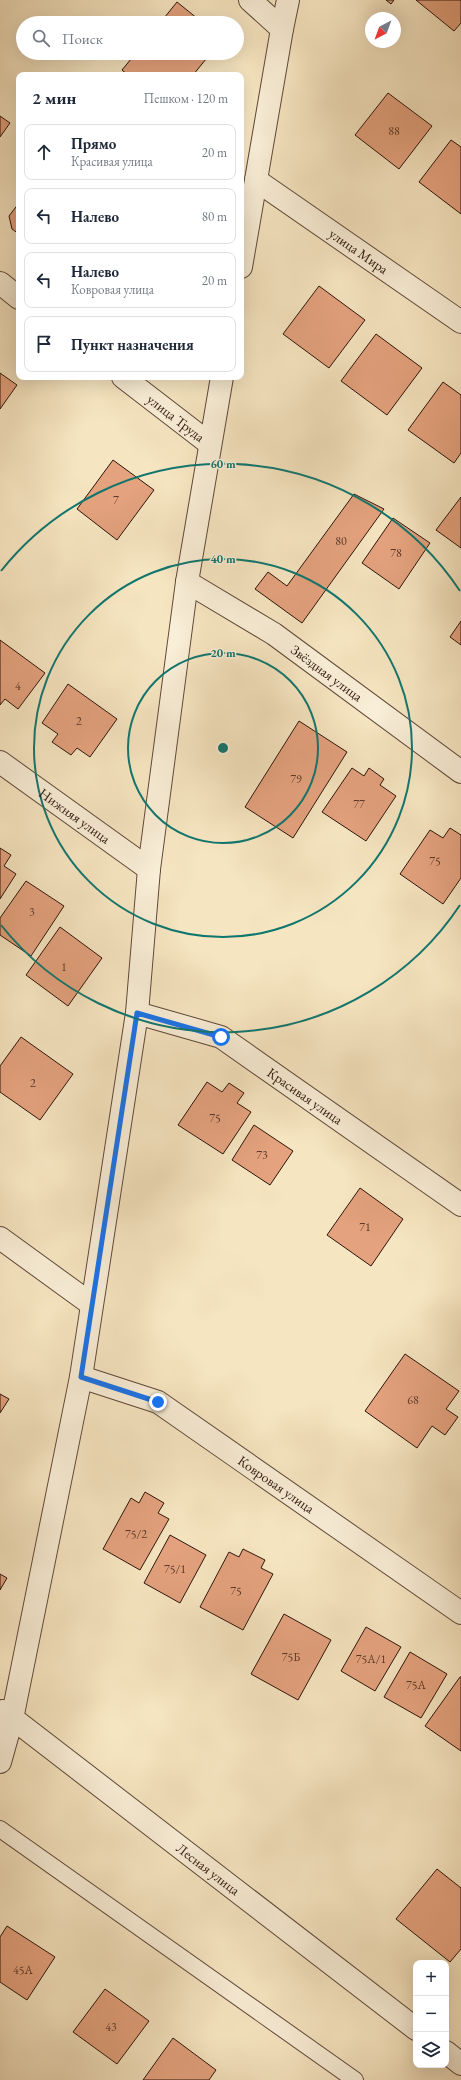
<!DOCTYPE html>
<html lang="ru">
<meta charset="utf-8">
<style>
body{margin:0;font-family:"EB Garamond",serif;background:#f6f6f7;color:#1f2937}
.controls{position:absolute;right:12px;bottom:12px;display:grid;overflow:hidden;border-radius:8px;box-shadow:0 4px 16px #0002}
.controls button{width:36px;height:36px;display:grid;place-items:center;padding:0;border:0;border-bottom:1px solid #e0e1e3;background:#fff;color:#1f2937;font:20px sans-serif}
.compass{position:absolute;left:365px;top:12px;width:36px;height:36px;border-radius:50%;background:#fff;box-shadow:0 4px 16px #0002;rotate:221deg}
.stop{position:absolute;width:12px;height:12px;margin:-9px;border:3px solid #1a73e8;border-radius:50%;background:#fff}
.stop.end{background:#1a73e8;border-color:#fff;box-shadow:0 1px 4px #0008}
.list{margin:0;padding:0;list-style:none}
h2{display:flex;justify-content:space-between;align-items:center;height:52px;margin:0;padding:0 16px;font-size:17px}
h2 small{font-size:13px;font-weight:400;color:#747a83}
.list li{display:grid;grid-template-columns:26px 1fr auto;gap:12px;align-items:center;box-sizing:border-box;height:56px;margin:0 8px 8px;padding:0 8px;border:1px solid #e0e1e3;border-radius:8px}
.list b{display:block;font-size:15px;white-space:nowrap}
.list p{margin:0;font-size:13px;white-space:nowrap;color:#747a83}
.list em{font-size:13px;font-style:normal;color:#747a83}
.icon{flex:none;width:22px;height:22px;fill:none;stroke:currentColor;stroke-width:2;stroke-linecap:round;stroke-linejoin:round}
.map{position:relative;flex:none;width:461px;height:2080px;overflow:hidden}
.search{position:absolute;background:#fff;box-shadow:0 4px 16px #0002;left:16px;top:16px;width:228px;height:44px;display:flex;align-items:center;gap:10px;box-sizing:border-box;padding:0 14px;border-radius:22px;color:#747a83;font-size:15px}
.panel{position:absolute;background:#fff;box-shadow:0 4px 16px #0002;left:16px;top:72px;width:228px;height:308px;border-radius:8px}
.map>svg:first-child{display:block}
.building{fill:#e4a27e;stroke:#2d140b}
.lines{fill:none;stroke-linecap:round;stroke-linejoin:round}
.lane-casing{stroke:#5f4838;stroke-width:18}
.street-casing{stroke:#5f4838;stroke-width:24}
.lane{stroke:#f9eed7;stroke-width:16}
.street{stroke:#f9eed7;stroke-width:22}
.route{stroke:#1a73e8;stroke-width:5}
.ring{fill:none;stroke:#0f766e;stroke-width:2}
.labels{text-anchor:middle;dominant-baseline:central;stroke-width:3;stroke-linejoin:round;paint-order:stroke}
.number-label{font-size:12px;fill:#5b3828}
.street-label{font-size:14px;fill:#2d140b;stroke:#f9eed7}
.centre{fill:#0f766e;stroke:#f9eed7;stroke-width:2}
.ring-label{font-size:12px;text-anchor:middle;font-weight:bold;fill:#0f766e;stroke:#f9eed7;stroke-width:3;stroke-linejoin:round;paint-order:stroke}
</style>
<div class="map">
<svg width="461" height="2080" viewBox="0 0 461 2080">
<rect width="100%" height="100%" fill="#f6e5c1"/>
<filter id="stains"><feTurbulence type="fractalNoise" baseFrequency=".005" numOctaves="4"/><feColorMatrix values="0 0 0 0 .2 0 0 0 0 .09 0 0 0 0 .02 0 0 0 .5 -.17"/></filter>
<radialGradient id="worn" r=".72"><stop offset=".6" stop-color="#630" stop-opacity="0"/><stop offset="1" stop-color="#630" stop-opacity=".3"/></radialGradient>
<g class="building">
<path d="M386,0H394L391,4Z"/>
<path d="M416,0H461V23L454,31Z"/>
<path d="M177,2L203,23H160Z"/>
<path d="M136,53H211L193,75H128L122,70Z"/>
<path d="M388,93L432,126L399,169L355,135Z"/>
<path d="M0,116L10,123L0,137Z"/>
<path d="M451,140L461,147V214L419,182Z"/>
<path d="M19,203V234L12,229L9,216Z"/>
<path d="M319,286L365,320L329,368L283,334Z"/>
<path d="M376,334L422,368L387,415L341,381Z"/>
<path d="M0,373L17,385L0,409Z"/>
<path d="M443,382L461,395V453L454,463L408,430Z"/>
<path d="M113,460L154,490L117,540L77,509Z"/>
<path d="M354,494L384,509L302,623L255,589L268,572L287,586Z"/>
<path d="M461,497V548L436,530Z"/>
<path d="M393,518L430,543L399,589L362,563Z"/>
<path d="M461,621V645L450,637Z"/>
<path d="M0,640L45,673L18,709L5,699L0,705Z"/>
<path d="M68,684L117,719L90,757L77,748L71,755L52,742L58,734L42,723Z"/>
<path d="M299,721L347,752L293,838L245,807Z"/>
<path d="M352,768L364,776L369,768L384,779L380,785L396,796L366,841L322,812Z"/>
<path d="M450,828L461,835V878L443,904L400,874L430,830L443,838Z"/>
<path d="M0,848L11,855L4,866L16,874L0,899Z"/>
<path d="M26,881L64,906L31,956L0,935V918Z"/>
<path d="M60,927L102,958L68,1006L26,975Z"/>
<path d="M21,1037L73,1074L40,1120L0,1092V1066Z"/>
<path d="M207,1082L222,1092L229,1083L244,1093L237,1103L251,1112L223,1154L178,1125Z"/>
<path d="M254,1125L293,1151L270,1185L232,1160Z"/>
<path d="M360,1188L403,1219L371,1266L327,1235Z"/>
<path d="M405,1354L459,1391L446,1409L458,1417L445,1435L432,1426L417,1448L365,1411Z"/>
<path d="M0,1394L9,1399L0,1413Z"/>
<path d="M145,1492L164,1503L158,1513L169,1519L140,1570L103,1549L131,1498L139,1503Z"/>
<path d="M170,1535L206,1555L180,1603L144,1583Z"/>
<path d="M243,1549L265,1560L261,1568L273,1574L243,1630L200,1607L229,1552L239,1557Z"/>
<path d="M0,1574L7,1578L0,1590Z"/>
<path d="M284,1614L331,1640L298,1700L251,1674Z"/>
<path d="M366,1627L401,1647L375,1691L341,1671Z"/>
<path d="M410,1652L447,1674L421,1718L384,1697Z"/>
<path d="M460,1677H461V1751L425,1726Z"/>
<path d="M437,1869L461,1888V1949L450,1962L396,1919Z"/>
<path d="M7,1926L55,1957L27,2000L0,1982V1937Z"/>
<path d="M105,1989L149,2021L117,2064L73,2032Z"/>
<path d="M173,2038L216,2070L209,2080H143Z"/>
</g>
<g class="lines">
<g class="lane-casing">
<path id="lane" d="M0,1829L355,2080"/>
</g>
<g class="street-casing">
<g id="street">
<path d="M250,0L282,29"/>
<path id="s1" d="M256,180L461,322"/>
<path d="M241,267L282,29L288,0"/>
<path d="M0,283L19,298"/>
<path id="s2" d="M123,377L210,444"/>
<path id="s3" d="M187,582L274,634L461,772"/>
<path id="s4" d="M0,762L149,869"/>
<path id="s5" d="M137,1013L221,1037L461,1205"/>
<path d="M0,1238L91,1304"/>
<path id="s6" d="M81,1377L158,1402L461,1613"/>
<path id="s7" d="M3,1711L416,2029"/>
<path d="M0,1762L12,1719L81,1377L137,1013L149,869L187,582L222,377"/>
<path d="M446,2052L461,2064"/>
</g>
</g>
<use href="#lane" class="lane"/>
<use href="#street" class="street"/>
</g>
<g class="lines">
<path class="route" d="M158,1402L81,1377L137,1013L221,1037"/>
</g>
<g class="ring">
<circle cx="223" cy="748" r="95"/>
<circle cx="223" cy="748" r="189"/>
<path d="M460 905A284 284 0 0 1 1 925M1 571A284 284 0 0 1 460 591"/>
</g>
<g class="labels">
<g class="number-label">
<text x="394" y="131">88</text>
<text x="116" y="500">7</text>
<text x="341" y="541">80</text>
<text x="396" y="553">78</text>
<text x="18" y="686">4</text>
<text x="79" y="721">2</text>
<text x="296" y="779">79</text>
<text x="359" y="804">77</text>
<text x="435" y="861">75</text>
<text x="32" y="912">3</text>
<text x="64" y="967">1</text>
<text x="33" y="1083">2</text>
<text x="215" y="1118">75</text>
<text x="262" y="1155">73</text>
<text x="365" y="1227">71</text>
<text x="413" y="1400">68</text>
<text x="136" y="1534">75/2</text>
<text x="175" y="1569">75/1</text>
<text x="236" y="1591">75</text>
<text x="291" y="1657">75Б</text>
<text x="371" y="1659">75А/1</text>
<text x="416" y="1685">75А</text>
<text x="23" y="1970">45А</text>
<text x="111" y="2027">43</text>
</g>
<g class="street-label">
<text stroke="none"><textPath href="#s1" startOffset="125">улица Мира</textPath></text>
<text stroke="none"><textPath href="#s2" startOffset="67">улица Труда</textPath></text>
<text stroke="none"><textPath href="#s3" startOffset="167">Звёздная улица</textPath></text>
<text stroke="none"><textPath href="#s4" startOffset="92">Нижняя улица</textPath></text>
<text stroke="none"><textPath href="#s5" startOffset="190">Красивая улица</textPath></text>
<text stroke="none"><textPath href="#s6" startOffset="225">Ковровая улица</textPath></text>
<text stroke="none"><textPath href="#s7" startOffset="259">Лесная улица</textPath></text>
</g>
</g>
<circle cx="223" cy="748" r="6" class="centre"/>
<g class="ring-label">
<text x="223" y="468">60 m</text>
<text x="223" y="563">40 m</text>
<text x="223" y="657">20 m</text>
</g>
<rect width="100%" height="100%" filter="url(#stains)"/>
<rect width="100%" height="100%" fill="url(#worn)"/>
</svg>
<div class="controls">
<button>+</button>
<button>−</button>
<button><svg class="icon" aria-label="layers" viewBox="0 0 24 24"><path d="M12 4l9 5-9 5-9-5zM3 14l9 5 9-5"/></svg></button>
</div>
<svg class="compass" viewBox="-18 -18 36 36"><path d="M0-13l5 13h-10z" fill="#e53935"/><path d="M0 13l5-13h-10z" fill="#747a83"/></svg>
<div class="stop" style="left:221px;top:1037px"></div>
<div class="stop end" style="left:158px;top:1402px"></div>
<div class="search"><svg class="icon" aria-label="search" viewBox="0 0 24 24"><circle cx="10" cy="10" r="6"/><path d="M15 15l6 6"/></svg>Поиск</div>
<section class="panel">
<h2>2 мин<small>Пешком · 120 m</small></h2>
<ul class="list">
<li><svg class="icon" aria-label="ahead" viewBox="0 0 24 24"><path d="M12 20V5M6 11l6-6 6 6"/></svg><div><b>Прямо</b><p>Красивая улица</p></div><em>20 m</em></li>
<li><svg class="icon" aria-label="left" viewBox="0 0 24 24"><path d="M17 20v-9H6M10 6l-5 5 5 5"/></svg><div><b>Налево</b></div><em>80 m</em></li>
<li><svg class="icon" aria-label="left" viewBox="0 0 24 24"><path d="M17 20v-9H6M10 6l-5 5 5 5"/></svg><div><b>Налево</b><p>Ковровая улица</p></div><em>20 m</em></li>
<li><svg class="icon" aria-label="arrive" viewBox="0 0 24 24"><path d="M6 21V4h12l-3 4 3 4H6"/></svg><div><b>Пункт назначения</b></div></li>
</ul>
</section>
</div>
